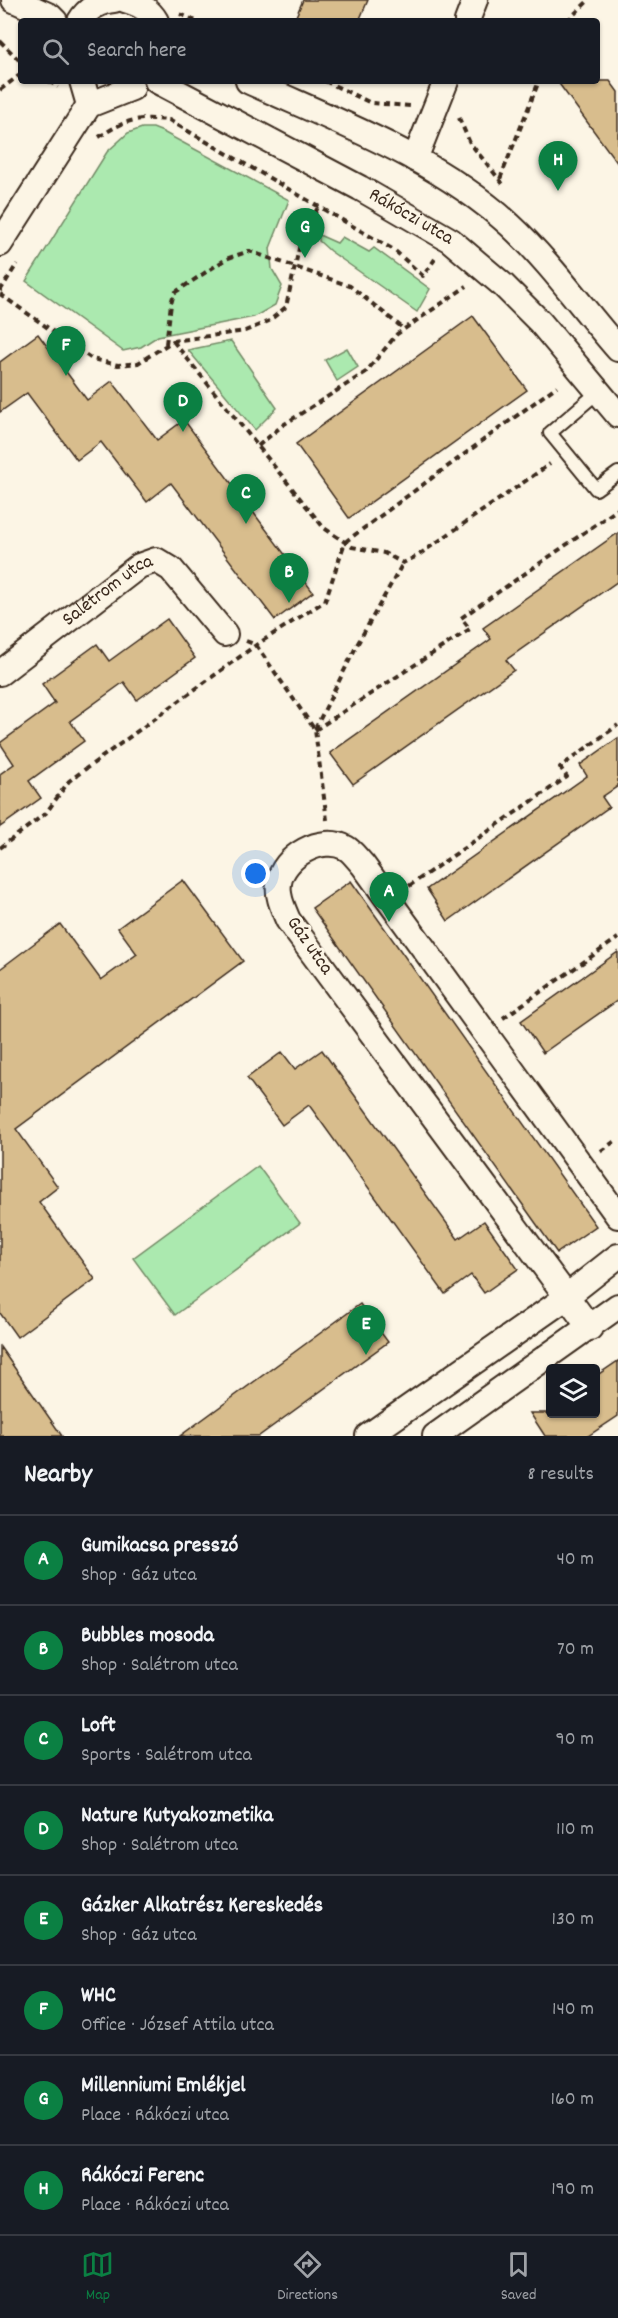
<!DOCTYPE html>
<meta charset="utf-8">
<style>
body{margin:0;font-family:Dekko,sans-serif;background:#242831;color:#f1f3f6}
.controls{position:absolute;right:18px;bottom:18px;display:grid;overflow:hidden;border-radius:6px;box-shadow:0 2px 4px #0004}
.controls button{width:54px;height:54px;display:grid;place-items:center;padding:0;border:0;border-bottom:2px solid #363941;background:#171b24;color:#f1f3f6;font:30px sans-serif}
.you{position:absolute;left:256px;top:874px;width:21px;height:21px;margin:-15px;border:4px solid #fff;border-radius:50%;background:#1a73e8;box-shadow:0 0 0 9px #1a73e833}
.badge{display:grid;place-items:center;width:39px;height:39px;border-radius:50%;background:#0b8043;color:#fff;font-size:20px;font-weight:700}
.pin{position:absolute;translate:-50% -50px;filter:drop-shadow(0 2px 3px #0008)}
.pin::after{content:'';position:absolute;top:32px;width:21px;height:18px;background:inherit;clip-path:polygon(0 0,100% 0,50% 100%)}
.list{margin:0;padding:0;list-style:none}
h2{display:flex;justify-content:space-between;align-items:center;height:78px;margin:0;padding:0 24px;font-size:26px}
h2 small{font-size:20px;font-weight:400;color:#9ea1a6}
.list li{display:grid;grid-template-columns:39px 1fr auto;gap:18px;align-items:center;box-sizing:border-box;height:90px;padding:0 24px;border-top:2px solid #363941}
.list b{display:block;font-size:22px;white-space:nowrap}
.list p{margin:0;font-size:20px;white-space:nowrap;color:#9ea1a6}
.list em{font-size:20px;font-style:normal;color:#9ea1a6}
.icon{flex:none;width:33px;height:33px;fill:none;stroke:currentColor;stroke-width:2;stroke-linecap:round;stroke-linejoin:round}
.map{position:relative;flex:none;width:618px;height:1436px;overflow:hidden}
.search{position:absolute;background:#171b24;box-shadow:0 2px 4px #0004;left:18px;right:18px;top:18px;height:66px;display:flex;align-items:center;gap:15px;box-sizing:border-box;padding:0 21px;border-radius:6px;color:#9ea1a6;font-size:22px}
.sheet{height:798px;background:#171b24}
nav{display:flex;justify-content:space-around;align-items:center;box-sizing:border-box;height:84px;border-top:2px solid #363941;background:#171b24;font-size:16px;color:#9ea1a6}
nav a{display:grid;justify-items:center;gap:3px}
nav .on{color:#0b8043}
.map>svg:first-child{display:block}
.green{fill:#abe9af;stroke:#738a66;stroke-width:1.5}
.building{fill:#d8bd8d;stroke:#3b2a1e;stroke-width:1.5}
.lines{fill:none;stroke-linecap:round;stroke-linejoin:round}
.lane-casing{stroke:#3b2a1e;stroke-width:16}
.street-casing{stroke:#3b2a1e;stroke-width:28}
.path{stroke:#3b2a1e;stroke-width:4;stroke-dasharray:6 4.5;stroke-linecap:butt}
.lane{stroke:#fcf5e5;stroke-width:12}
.street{stroke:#fcf5e5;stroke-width:24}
.labels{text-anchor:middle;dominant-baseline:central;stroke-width:6;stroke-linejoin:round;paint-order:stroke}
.street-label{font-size:20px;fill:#3b2a1e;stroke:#fcf5e5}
</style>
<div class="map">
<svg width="618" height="1436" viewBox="0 0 618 1436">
<rect width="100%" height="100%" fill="#fcf5e5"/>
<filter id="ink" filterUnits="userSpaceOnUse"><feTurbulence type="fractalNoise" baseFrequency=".0167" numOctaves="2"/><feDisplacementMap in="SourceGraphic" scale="12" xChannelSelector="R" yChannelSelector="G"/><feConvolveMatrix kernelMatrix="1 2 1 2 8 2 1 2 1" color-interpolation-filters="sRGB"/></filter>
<g filter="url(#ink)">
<g class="green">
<path d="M142,128H153L163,132L289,200L270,248L272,269L282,286L275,305L254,317L158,336L141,347L123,351L26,281L107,152L128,133Z"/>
<path d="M319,235L337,243L342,237L369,252L374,248L430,289L417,312L330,251L319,241Z"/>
<path d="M231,341L277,408L255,430L188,350Z"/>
<path d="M347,348L358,367L337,381L325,360Z"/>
<path d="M258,1166L300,1223L175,1315L133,1258Z"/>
</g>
<g class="building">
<path d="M303,0H368L359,21H294Z"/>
<path d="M557,81H610L618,92V164Z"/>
<path d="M473,316L527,390L349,518L296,444Z"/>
<path d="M38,334L87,400L112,381L157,440L184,420L313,592L275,620L171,483L147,502L101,442L77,460L27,393L0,412V362Z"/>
<path d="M618,533V581L506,660L514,670L353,784L330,753L491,639L483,628Z"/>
<path d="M167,619L195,658L137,700L124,682L70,721L84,741L29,781L41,798L0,827V774L14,764L0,743L55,703L42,684L97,644L109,661Z"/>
<path d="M618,738V786L602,797L609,807L448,921L427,889L587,776L580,765Z"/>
<path d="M183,880L243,961L16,1129L58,1187L39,1202L95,1279L17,1337L0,1313V969L60,924L101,980L137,954L118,928Z"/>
<path d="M351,881L596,1226L557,1253L312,908Z"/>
<path d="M618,952V1000L543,1053L521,1021Z"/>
<path d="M322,1050L458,1239L484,1221L518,1269L484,1293L471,1275L445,1294L309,1105L282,1125L247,1078L282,1052L295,1069Z"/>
<path d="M360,1304L388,1342L259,1436H180Z"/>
<path d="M0,1347L62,1436H0Z"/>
<path d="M618,1361V1416L588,1436H545L530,1413H596V1376Z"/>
</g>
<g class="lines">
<g class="lane-casing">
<path id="lane" d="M598,392L550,433L596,489L618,473"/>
</g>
<g class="street-casing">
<g id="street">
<path d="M14,0L50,16L55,21"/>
<path d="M125,0C139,4 149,9 156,21"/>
<path d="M80,21C87,9 100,1 114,0"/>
<path d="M467,21L475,0"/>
<path d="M82,81L89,105"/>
<path id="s1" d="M157,81L360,188L450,240L503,285L540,322L618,415"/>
<path d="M248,81C338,122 437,158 510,225C550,262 582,308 618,349"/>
<path d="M415,159L446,81"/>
<path d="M0,244L89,105L132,88"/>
<path id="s2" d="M0,673L139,566L156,560L171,569L225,634"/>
<path d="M590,1328L288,920C283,908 277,896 279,883C282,857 322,834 346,848C352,851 358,860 363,865L618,1216"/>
<path d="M368,1436L557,1304L618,1256"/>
<path d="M435,1436L618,1306"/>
</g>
</g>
<g class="path">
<path d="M180,14L196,21"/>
<path d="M567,21L589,0"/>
<path d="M0,41L21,62"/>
<path d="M49,81L58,87"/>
<path d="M325,81L371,103L411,106"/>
<path d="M0,90L21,74"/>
<path d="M459,118L470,143L503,184"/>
<path d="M99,137C127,119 136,117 169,120L394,250L423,276L435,259"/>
<path d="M500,179L539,81"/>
<path d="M0,291L17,264"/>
<path d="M0,294L92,359L118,365L138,363L173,341L245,331L269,321L286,307L300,244L318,207"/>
<path d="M173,341L324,528L352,547L384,553L403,563L417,556L550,464"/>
<path d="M166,344L171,304L174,293L226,259L249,251L350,286L404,329"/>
<path d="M258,446L283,425L366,372L397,334L467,286"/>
<path d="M246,641L256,645L315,730L327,820"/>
<path d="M315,729L358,643L403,563"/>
<path d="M315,730L470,629L461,618L618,509"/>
<path d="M0,848L46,813L69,781L256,645L325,601L345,542L557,386"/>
<path d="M409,886L567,777L560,767L618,725"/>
<path d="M503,1018L618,938"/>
<path d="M601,1151L618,1139"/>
</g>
<use href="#lane" class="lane"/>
<use href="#street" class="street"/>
</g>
</g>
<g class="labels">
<g class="street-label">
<text stroke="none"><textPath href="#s1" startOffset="288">Rákóczi utca</textPath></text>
<text stroke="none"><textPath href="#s2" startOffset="136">Salétrom utca</textPath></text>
<text transform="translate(309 946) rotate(55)">Gáz utca</text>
</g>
</g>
</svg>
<div class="controls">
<button><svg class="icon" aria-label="layers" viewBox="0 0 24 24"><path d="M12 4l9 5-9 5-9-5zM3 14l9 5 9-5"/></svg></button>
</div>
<div class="you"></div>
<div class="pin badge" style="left:389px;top:922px">A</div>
<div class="pin badge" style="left:289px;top:603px">B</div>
<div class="pin badge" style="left:246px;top:524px">C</div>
<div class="pin badge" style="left:183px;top:432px">D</div>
<div class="pin badge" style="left:366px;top:1355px">E</div>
<div class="pin badge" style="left:66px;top:376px">F</div>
<div class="pin badge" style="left:305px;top:258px">G</div>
<div class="pin badge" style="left:558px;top:191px">H</div>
<div class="search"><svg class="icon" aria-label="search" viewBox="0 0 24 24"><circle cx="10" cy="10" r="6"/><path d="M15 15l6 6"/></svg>Search here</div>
</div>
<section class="sheet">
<h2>Nearby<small>8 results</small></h2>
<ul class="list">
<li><span class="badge">A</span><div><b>Gumikacsa presszó</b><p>Shop · Gáz utca</p></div><em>40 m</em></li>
<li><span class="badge">B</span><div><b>Bubbles mosoda</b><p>Shop · Salétrom utca</p></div><em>70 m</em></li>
<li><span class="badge">C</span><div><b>Loft</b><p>Sports · Salétrom utca</p></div><em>90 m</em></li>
<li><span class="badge">D</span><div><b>Nature Kutyakozmetika</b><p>Shop · Salétrom utca</p></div><em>110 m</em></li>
<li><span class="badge">E</span><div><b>Gázker Alkatrész Kereskedés</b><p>Shop · Gáz utca</p></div><em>130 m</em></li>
<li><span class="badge">F</span><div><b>WHC</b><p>Office · József Attila utca</p></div><em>140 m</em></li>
<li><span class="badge">G</span><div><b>Millenniumi Emlékjel</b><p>Place · Rákóczi utca</p></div><em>160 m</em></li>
<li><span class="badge">H</span><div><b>Rákóczi Ferenc</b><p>Place · Rákóczi utca</p></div><em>190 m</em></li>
</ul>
</section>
<nav>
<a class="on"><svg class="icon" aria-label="map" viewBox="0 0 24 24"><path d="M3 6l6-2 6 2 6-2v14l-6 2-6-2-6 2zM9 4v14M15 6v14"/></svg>Map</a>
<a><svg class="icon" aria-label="directions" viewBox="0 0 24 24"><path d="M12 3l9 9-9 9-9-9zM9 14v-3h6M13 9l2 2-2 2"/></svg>Directions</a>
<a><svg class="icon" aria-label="saved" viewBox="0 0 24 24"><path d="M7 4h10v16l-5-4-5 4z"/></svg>Saved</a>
</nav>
